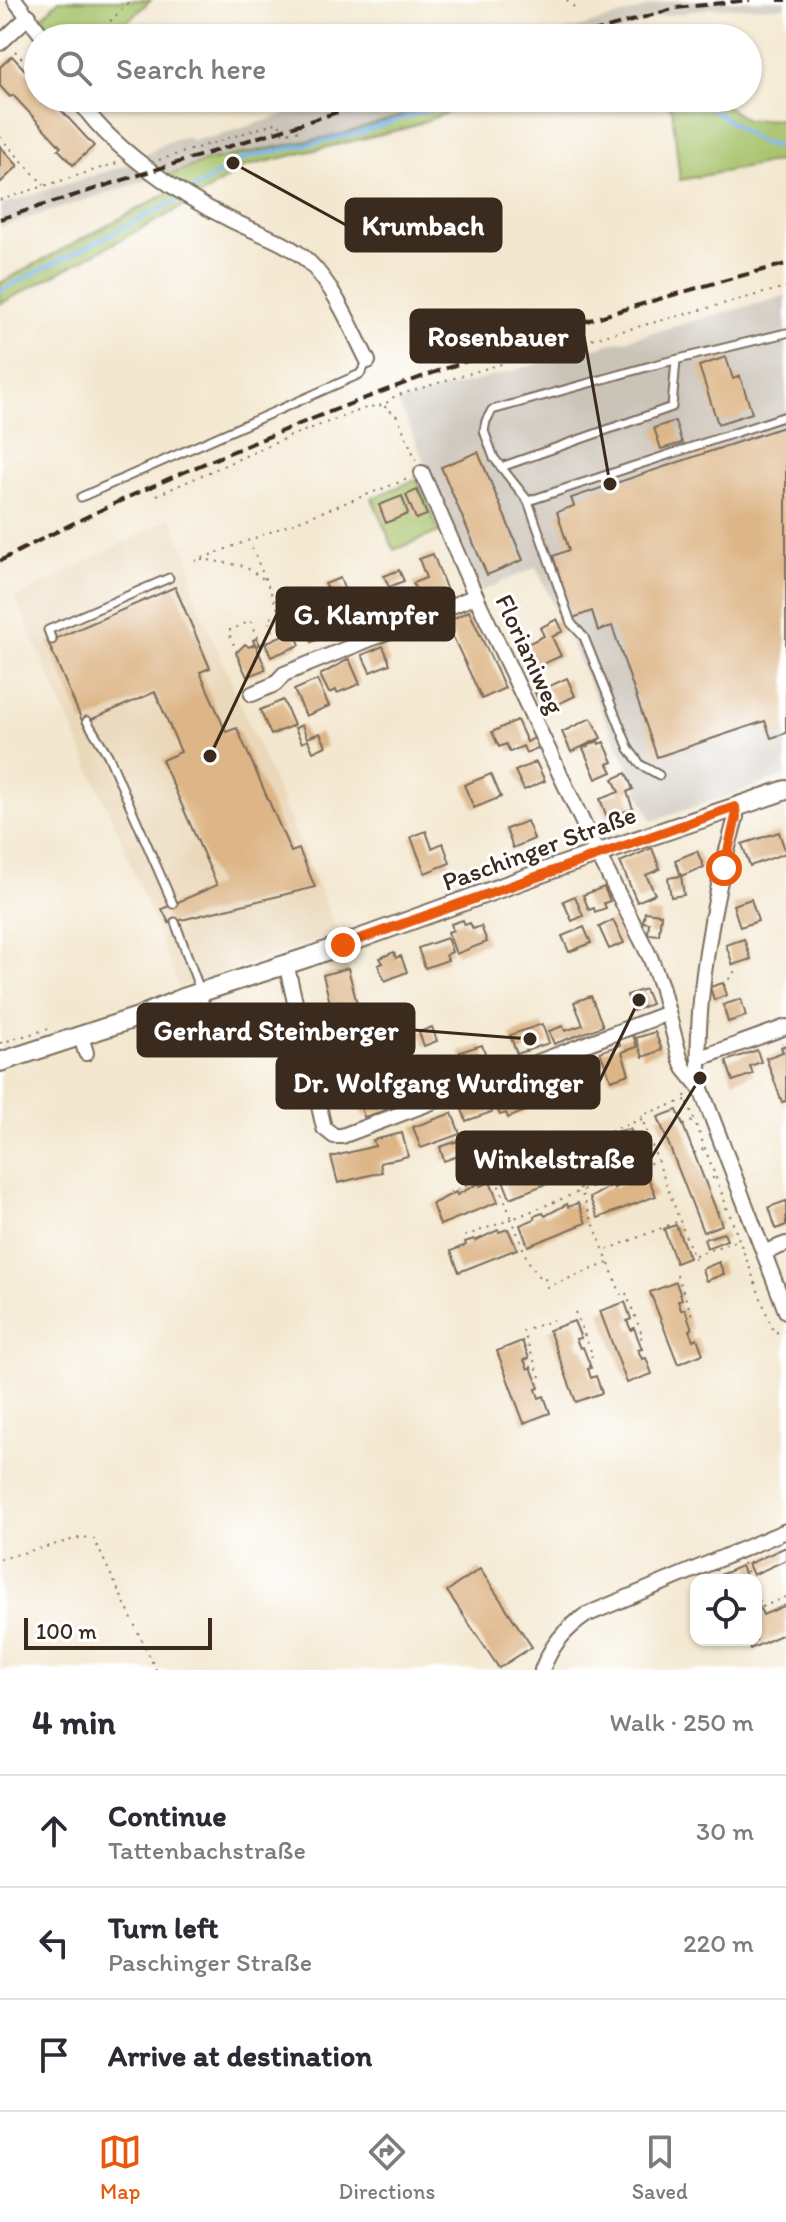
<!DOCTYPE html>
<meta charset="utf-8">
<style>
body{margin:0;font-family:Itim,sans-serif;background:#f2f2f3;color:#2b2b33}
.controls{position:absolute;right:24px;bottom:24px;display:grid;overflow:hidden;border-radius:16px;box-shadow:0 2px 6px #0004}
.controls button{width:72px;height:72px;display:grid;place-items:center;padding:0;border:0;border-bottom:2px solid #e1e1e2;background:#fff;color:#2b2b33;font:40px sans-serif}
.scale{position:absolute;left:24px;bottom:20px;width:188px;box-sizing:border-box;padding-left:8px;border:4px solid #3b2a1e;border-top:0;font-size:22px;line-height:28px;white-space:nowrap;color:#3b2a1e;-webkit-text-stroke:6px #fff;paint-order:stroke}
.stop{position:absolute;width:24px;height:24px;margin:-18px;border:6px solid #ea580c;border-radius:50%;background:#fff}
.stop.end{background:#ea580c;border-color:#fff;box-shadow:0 2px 8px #0008}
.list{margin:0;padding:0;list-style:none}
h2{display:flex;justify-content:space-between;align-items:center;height:104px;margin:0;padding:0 32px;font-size:34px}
h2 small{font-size:26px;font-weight:400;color:#7c7c81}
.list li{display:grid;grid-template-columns:52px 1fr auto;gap:24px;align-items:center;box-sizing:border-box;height:112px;padding:0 32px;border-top:2px solid #e1e1e2}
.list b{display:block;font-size:30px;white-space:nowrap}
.list p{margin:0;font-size:26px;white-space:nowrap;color:#7c7c81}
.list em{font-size:26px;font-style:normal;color:#7c7c81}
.icon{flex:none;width:44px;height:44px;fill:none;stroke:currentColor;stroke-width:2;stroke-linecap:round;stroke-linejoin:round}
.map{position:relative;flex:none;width:786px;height:1670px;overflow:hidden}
.search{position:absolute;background:#fff;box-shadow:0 2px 6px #0004;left:24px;right:24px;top:24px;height:88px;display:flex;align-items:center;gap:20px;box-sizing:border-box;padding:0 28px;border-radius:44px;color:#7c7c81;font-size:30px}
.sheet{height:440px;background:#fff}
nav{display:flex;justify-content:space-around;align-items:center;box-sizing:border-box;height:112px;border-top:2px solid #e1e1e2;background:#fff;font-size:22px;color:#7c7c81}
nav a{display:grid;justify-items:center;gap:4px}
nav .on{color:#ea580c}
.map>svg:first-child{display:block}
.built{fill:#ead8ba}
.industrial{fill:#cac3b8}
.green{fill:#a6c269;stroke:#707644;stroke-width:2}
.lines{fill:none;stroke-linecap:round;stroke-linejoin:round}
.stream{stroke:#7cb4ec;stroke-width:4}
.building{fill:#ddb586}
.lane-casing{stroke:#7b6c5c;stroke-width:11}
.street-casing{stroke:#7b6c5c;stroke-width:18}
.secondary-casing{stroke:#7b6c5c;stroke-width:22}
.path{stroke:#7b6c5c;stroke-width:2;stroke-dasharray:2 6;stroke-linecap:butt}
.lane{stroke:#fff;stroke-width:7}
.street{stroke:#fff;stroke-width:14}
.secondary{stroke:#fff;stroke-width:18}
.rail{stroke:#3b2a1e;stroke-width:4;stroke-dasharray:12 6;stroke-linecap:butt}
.route{stroke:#ea580c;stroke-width:10}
.labels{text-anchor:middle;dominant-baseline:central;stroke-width:6;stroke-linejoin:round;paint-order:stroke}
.street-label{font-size:26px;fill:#3b2a1e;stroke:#fff}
.leader{fill:none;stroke:#3b2a1e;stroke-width:3}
.callout-dot{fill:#3b2a1e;stroke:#fff;stroke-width:3}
.callout{fill:#3b2a1e;stroke:#3b2a1e;stroke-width:3}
.callout-label{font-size:28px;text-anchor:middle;font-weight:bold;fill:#fff}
</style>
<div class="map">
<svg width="786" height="1670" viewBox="0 0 786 1670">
<rect width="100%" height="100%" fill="#fff"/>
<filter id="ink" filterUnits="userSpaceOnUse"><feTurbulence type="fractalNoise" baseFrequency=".0125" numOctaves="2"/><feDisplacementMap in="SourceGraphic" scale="16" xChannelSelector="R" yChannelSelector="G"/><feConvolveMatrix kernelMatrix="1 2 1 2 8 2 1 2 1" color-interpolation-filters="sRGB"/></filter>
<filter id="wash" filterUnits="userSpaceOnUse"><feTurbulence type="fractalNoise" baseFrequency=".006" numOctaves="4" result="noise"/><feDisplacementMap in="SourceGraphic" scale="32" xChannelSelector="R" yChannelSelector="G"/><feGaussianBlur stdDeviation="1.8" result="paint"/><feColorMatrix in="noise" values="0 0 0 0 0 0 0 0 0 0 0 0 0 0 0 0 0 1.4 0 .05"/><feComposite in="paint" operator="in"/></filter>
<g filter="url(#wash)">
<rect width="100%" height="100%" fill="#f3e7cf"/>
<path class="built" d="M171,518L189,558L194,594L338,933L179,988L121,839L15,598Z"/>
<g class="industrial">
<path d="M672,0H786V7L711,8L658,17L602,38H544Z"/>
<path d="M350,98H457L343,134L207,161L0,227V205L133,163L165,143L186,137L192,140L214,137L305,108Z"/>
<path d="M786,296V776L652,821L536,567L482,591L398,402Z"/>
</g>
<g class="green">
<path d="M59,0H151L108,38H50L39,20Z"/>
<path d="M457,98H486L407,128L244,167L197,198L166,176L207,161L343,134Z"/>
<path d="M660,98H715L746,120L786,119V160L680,180L672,109Z"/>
<path d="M171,191L186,205L0,304V283Z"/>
<path d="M417,479L439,532L394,550L372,498Z"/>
</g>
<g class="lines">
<g class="stream">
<path d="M695,98L761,143L786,148"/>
<path d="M190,192L244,158L358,133L464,98"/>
<path d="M0,291L183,197"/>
</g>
</g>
<g id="blocks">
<g class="building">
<path d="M12,56L38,84V98H50L94,146L73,165L58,149L61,147L13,95L10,97L0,86V67Z"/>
<path d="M0,146L18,166L0,183Z"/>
<path d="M726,357L733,379L740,376L752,413L718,424L699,366Z"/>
<path d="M675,421L682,443L661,449L654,428Z"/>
<path d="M786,426V733L771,738L765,721L657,757L612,626L598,631L592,611L573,618L553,556L569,550L557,512L574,506L571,498Z"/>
<path d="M478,452L523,560L487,575L441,467Z"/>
<path d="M417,490L427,515L416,519L406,495Z"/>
<path d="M402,496L408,514L386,523L379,505Z"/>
<path d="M433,554L447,591L420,601L413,583L426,578L419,559Z"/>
<path d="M399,570L404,581L389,587L384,576Z"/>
<path d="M340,578L348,599L334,605L325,584Z"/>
<path d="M175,587L210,668L200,672L226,732L237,728L291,852L299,849L315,887L169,923L162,909L217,885L162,760L181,752L155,692L83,723L48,642Z"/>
<path d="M469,611L505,688L482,699L446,622Z"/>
<path d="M331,615L338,632L312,642L306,626Z"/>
<path d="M557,619L563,631L552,637L561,656L536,667L525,645L544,636L540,628Z"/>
<path d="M294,630L300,645L271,657L265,643Z"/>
<path d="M257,638L260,645L256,646L266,669L247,677L236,653L245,644L249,647L255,644L253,640Z"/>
<path d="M383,646L390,664L370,672L362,655Z"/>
<path d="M349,659L360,684L337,693L336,690L329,693L320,675Z"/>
<path d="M567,678L575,696L556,705L551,694L538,700L535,693Z"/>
<path d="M317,680L329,706L306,716L294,690Z"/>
<path d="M283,700L294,725L271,735L260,710Z"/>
<path d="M591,718L601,738L571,752L562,732Z"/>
<path d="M517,720L527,742L536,737L540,747L526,753L523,746L510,752L506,744L499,747L492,732Z"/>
<path d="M302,725L307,738L320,733L326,746L313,752L308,740L302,743L295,728Z"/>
<path d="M598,741L599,744L604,742L613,762L608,764L612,772L596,779L583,748Z"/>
<path d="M536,762L545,781L524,790L515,771Z"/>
<path d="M626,773L633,789L627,792L633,809L607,817L600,799L619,792L613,779Z"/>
<path d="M491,774L501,797L474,808L464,785Z"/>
<path d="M527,821L534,839L513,848L506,829Z"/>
<path d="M426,831L432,848L443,843L450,863L425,873L411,837Z"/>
<path d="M779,832L786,853L750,866L742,844Z"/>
<path d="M652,848L660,869L646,875L655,894L637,902L620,862Z"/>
<path d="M697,851L704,867L681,876L675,860Z"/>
<path d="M681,876L684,895L671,897L668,878Z"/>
<path d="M604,887L610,901L604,903L606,908L595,912L594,908L589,910L583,895Z"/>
<path d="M575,896L583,916L572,921L563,901Z"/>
<path d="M751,899L758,921L740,927L733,905Z"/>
<path d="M645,912L661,914L659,935L648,934L649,923L643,922Z"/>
<path d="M463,920L465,925L470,923L473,929L481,926L487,942L456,954L448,932L453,930L451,924Z"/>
<path d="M613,920L624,943L609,949L599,927Z"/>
<path d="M584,927L591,943L569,952L562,936Z"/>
<path d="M447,938L452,952L446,955L448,960L425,968L418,948Z"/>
<path d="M744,939L751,959L733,965L726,945Z"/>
<path d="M394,952L396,958L401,956L407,972L385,981L378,965L383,963L380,958Z"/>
<path d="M348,968L364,1032L339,1039L323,975Z"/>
<path d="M723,983L727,995L714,1000L710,987Z"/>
<path d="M645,989L651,1004L633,1011L627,995Z"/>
<path d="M591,996L603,1026L554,1044L549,1031L563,1026L565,1031L583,1025L574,1002Z"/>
<path d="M741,999L746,1016L728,1022L723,1005Z"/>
<path d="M542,1024L549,1043L517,1054L510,1035Z"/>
<path d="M432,1027L437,1041L424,1046L419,1032Z"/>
<path d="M655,1032L662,1050L643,1057L636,1038Z"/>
<path d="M633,1035L637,1047L622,1052L629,1074L611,1080L600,1052L620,1045L618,1040Z"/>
<path d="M482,1045L489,1064L466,1071L460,1052Z"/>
<path d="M786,1045V1101L782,1102L766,1058L783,1052L781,1047Z"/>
<path d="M366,1046L386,1110L364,1117L344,1053Z"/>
<path d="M757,1050L761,1062L750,1066L753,1074L733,1081L726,1061Z"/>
<path d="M587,1056L595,1081L562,1092L554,1067Z"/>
<path d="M533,1072L539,1088L524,1094L530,1109L508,1118L506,1113L500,1115L493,1098L527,1085L523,1076Z"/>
<path d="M487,1097L492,1112L466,1121L461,1106Z"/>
<path d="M677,1110L722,1225L703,1232L658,1117Z"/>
<path d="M452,1113L460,1134L421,1148L413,1127Z"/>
<path d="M630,1129L639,1149L581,1172L573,1151L596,1139L597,1142L612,1136L611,1133Z"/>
<path d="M402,1133L408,1156L380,1163L382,1172L338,1183L331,1157L375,1146L373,1140Z"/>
<path d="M464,1139L469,1152L444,1161L440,1147Z"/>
<path d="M559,1155L567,1176L510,1198L502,1178L525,1165L526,1168L549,1156L550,1159Z"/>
<path d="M647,1175L656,1196L598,1218L590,1198L613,1185L614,1188L637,1177L638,1179Z"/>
<path d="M490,1182L498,1202L440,1225L432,1204L456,1192L457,1195L479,1183L480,1186Z"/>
<path d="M786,1201V1225L776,1229L769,1207Z"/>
<path d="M578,1203L586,1223L528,1246L520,1225L535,1219L534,1216L543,1213L545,1216L567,1204L568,1207Z"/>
<path d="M676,1225L689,1258L676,1263L664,1229Z"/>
<path d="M508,1229L517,1249L459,1272L451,1251L466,1245L465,1242L474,1239L475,1241L498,1230L499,1232Z"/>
<path d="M724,1233L727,1240L707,1248L704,1239Z"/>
<path d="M719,1262L724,1274L706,1281L702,1269Z"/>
<path d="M676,1282L682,1299L678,1301L681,1310L685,1309L692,1329L689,1330L693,1340L697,1338L703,1354L678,1364L650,1292Z"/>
<path d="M625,1302L631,1319L627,1321L631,1330L634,1328L642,1349L638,1350L642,1359L646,1358L652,1374L627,1383L600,1311Z"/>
<path d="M574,1321L581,1338L576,1339L580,1348L583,1347L591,1368L588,1369L591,1378L596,1376L602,1393L576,1402L549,1330Z"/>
<path d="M522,1341L529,1358L524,1360L528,1369L531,1367L539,1388L536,1389L539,1398L544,1396L550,1413L524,1423L497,1351Z"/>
<path d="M786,1547V1560L753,1575L748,1564Z"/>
<path d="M741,1566L747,1580H720L718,1576Z"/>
<path d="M480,1569L532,1647L499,1668L447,1591Z"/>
<path d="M756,1600L763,1615L786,1605V1633L750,1649L746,1640H756Z"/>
</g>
</g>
</g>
<g filter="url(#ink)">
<use href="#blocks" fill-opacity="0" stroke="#7b6c5c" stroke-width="2"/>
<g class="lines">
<g class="lane-casing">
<g id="lane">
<path d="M501,467L672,407L676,360"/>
<path d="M81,497L360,374L368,361"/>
<path d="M528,501L786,416"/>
<path d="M52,640L48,630L169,578"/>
<path d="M87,721L108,755L173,904"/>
<path d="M659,775L641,765L629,749L584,637L571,623L528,501L494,458L484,431L486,421L492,410L654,365L786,333"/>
<path d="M175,922L204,1001"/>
</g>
</g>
<g class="street-casing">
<g id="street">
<path d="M15,0L44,38"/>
<path d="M0,43L29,16"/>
<path d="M78,98C105,144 181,196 229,219C256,233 287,241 309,262C336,289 351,328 368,361"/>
<path d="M422,473L477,599L593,844L650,957L661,986L680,1058L684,1068L701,1089"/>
<path d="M252,694L275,684L284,674L476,596"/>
<path d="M735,807L736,817C715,891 691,1013 701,1089L786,1311"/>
<path d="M286,963L324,1128L334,1136H342L668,1013"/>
<path d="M81,1036L86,1053"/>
<path d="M700,1058L786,1027"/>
<path d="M765,1252L786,1244"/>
<path d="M542,1670C551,1646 564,1630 586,1615L786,1531"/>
</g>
</g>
<g class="secondary-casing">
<path id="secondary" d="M0,1062L138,1017L183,998L309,957L558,867L786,790"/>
</g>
<g class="path">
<path d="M567,0L574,7"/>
<path d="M93,38L132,0"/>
<path d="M15,51L38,77"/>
<path d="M58,98L70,112"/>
<path d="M52,100L54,98"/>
<path d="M0,137L44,185"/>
<path d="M159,160L279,122L283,134L304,129"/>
<path d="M0,200L117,163"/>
<path d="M385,406L386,410L394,412L398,418L416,460"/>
<path d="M157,495L293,435L369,407L384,405L395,396L514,360L786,287"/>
<path d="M252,548L280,614L268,619L276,638"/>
<path d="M201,559L244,566L265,580"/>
<path d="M195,561L410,478"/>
<path d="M237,652L228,631L251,621L261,645"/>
<path d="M724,986L734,972L732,961"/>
<path d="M0,1043L48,1029"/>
<path d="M685,1095L772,1328L774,1333L786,1330"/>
<path d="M686,1100L641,1115L642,1119L693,1256L738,1240"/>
<path d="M642,1119L495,1176L512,1219L658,1160"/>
<path d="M683,1125L693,1121"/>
<path d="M565,1150L604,1251L679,1221"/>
<path d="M694,1153L704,1149"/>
<path d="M705,1182L715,1177"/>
<path d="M450,1192L494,1176"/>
<path d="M717,1212L727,1207"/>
<path d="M465,1236L512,1219L527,1259L539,1277L545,1279L547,1287L608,1263L604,1251"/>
<path d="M694,1257L697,1264"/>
<path d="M609,1264L621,1295"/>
<path d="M677,1275L693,1318L691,1319"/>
<path d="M626,1293L643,1337L640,1338"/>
<path d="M575,1312L593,1356L590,1357"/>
<path d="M540,1377L523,1331L553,1320"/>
<path d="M0,1559L83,1537L94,1539L156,1670"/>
<path d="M743,1563L751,1580"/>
<path d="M756,1592L762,1607L786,1597"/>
</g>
<use href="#lane" class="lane"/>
<use href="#street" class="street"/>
<use href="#secondary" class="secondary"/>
<g class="rail">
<path d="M778,0H786"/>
<path d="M573,38L676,8L750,0"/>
<path d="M0,219L382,98"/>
<path d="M0,561C78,519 159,482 241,448C419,373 600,312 786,264"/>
</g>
</g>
</g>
<g class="lines" filter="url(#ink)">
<path class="route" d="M343,945L735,807L736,817L724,868"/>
</g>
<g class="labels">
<g class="street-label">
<text transform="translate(530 654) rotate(65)">Florianiweg</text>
<text transform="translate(539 848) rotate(-20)">Paschinger Straße</text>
</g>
</g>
<path class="leader" d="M233 163L346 225M610 484L584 336M210 756L277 614M530 1039L414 1030M639 1000L599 1082M700 1078L651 1158"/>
<g class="callout-dot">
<circle cx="233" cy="163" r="8"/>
<circle cx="610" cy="484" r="8"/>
<circle cx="210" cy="756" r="8"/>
<circle cx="530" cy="1039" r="8"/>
<circle cx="639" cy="1000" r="8"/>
<circle cx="700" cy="1078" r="8"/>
</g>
<g class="callout">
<rect x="346" y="199" width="155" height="52" rx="8"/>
<rect x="411" y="310" width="173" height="52" rx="8"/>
<rect x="277" y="588" width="177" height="52" rx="8"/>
<rect x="138" y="1004" width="276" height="52" rx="8"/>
<rect x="277" y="1056" width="322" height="52" rx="8"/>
<rect x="457" y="1132" width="194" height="52" rx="8"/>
</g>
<g class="callout-label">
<text x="423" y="235">Krumbach</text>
<text x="498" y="346">Rosenbauer</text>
<text x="366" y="624">G. Klampfer</text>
<text x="276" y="1040">Gerhard Steinberger</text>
<text x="438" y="1092">Dr. Wolfgang Wurdinger</text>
<text x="554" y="1168">Winkelstraße</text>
</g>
</svg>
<div class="controls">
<button><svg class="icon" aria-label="locate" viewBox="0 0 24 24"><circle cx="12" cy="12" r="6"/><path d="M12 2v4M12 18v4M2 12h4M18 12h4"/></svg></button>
</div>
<div class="scale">100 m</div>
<div class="stop" style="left:724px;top:868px"></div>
<div class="stop end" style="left:343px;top:945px"></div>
<div class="search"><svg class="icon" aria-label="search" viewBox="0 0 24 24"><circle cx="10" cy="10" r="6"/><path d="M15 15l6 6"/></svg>Search here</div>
</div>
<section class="sheet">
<h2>4 min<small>Walk · 250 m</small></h2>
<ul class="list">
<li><svg class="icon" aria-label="ahead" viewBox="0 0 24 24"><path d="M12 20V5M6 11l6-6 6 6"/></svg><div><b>Continue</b><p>Tattenbachstraße</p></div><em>30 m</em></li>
<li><svg class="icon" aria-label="left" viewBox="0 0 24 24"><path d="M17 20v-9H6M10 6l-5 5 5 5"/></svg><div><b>Turn left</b><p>Paschinger Straße</p></div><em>220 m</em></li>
<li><svg class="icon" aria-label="arrive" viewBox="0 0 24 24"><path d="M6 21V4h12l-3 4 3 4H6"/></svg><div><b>Arrive at destination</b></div></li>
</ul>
</section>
<nav>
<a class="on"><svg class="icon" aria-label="map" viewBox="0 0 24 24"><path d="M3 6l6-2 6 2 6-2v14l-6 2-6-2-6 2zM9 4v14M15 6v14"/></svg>Map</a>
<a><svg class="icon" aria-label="directions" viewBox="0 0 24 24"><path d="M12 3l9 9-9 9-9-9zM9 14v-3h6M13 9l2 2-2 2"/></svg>Directions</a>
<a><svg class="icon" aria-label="saved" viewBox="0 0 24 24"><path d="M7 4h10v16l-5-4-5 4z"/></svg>Saved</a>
</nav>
